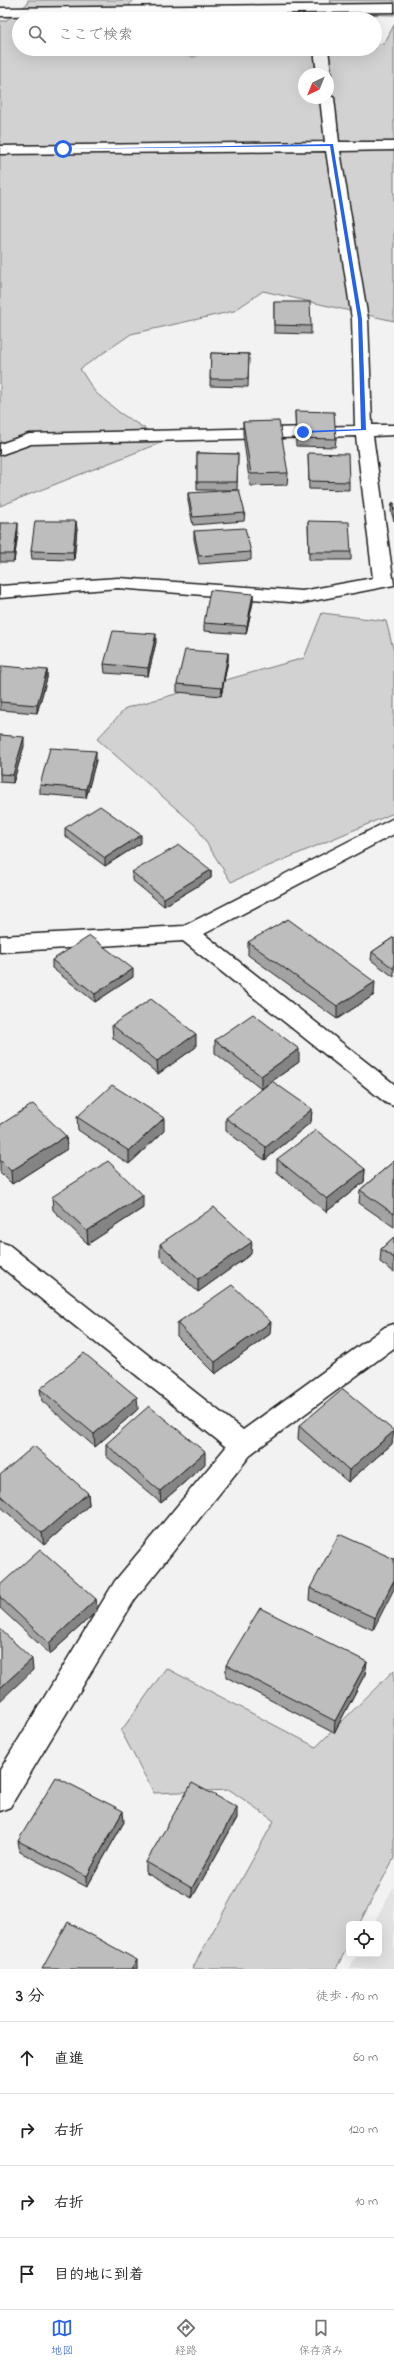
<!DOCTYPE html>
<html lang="ja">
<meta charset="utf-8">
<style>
body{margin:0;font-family:"Indie Flower","Klee One",sans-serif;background:#f6f6f6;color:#202124}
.controls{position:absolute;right:12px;bottom:12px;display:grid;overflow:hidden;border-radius:6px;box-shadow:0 4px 16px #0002}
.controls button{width:36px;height:36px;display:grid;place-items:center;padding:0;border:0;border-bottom:1px solid #e0e0e0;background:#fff;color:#202124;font:20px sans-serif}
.compass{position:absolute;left:298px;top:68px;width:36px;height:36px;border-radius:50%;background:#fff;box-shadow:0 4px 16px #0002;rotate:223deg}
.stop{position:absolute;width:12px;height:12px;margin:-9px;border:3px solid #2563eb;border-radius:50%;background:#fff}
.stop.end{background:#2563eb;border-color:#fff;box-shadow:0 1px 4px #0008}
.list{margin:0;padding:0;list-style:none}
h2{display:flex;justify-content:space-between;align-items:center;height:52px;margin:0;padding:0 16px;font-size:17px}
h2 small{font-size:13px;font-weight:400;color:#757577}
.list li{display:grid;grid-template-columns:26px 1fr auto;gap:12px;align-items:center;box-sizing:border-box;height:72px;padding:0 16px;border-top:1px solid #e0e0e0}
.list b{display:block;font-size:15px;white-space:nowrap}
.list em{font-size:13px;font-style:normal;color:#757577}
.icon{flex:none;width:22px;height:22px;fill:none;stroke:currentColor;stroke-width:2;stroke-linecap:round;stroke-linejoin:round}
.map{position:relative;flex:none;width:394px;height:1969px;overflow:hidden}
.search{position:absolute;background:#fff;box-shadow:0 4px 16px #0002;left:12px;right:12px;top:12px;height:44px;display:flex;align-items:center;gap:10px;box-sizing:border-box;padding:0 14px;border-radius:22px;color:#757577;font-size:15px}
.sheet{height:340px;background:#fff}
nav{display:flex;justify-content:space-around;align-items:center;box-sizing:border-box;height:56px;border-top:1px solid #e0e0e0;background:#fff;font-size:11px;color:#757577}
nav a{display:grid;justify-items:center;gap:2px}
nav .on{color:#2563eb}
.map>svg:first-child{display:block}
.built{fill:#e2e2e2}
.green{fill:#d2d2d2;stroke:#777;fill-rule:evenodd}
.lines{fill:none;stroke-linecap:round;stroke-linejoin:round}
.street-casing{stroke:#1c1c1c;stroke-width:3}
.street{fill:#fff;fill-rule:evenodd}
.wall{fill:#a3a3a3;stroke:#1c1c1c}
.shaded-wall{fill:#848484;stroke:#1c1c1c}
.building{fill:#bdbdbd;stroke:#1c1c1c}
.route{fill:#2563eb}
</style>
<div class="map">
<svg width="394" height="1969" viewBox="0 0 394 1969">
<rect width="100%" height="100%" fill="#f2f2f2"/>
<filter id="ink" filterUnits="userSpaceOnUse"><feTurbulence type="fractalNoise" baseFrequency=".025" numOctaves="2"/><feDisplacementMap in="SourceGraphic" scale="8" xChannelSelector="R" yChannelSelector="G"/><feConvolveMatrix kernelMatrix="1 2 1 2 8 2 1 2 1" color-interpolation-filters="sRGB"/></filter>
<g filter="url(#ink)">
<path class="built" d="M394,1886V1969H349L357,1954H379V1924H373Z"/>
<g class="green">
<path d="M28,0H133L119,19H19V49H136L194,57L210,49H375V43L384,44L394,25V321L263,291L234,311L131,334L80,369L95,392L120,413L165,441L0,506V21H5L27,4ZM304,74H328V98H304Z"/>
<path d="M331,0H394V15L353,14L330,2Z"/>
<path d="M254,16H305L311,19H253Z"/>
<path d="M322,613L386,621L394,652V813L231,882L196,826L97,739L126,708L304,658Z"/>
<path d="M166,1668L316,1747L394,1670V1858L359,1924H349V1944L336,1969H192L274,1821L230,1790L154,1793L121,1731Z"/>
</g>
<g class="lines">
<g class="street-casing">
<g id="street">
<path d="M394,4V12L0,16V8Z"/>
<path d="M314,49H328L331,74L329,77L328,74H317Z"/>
<path d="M328,94L334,98L339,142H394V150L340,151L368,319L372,425H394V435L373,436L394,585L302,603L118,588L0,598V586L118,578L302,591L373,578L356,436L31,444L0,455V444L29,434L355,426L352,319L326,151L0,154V146L325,142L320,98H328Z"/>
<path d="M394,818V834L204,934L394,1084V1106L386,1103L183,941L0,952V936L184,926Z"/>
<path d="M0,1242L9,1245L243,1430L385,1327L394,1324V1348L252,1453L135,1599L10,1807L0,1811V1770L115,1581L226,1447L0,1266Z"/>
</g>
</g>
<use href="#street" class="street"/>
</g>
<g class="wall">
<path d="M274,302L311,326V334L274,333Z"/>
<path d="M211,353L249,354L248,387L210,386Z"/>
<path d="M295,411L336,439L335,447L296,446Z"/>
<path d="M243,422L288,473L287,485L250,486L243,434Z"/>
<path d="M197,453L238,454L237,490H197Z"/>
<path d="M308,453L349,482V490L309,489Z"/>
<path d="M188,493L245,513L244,521L193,525L188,501Z"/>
<path d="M392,503H394V521L391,511Z"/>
<path d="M308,521L351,552V560H309Z"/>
<path d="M0,523L18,532L14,562H0Z"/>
<path d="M77,529L74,560L32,559L31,551Z"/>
<path d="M194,531L251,552V560L199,564L194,539Z"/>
<path d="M253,594V602L246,634L204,631V623Z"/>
<path d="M156,642L148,676L105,673L104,664Z"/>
<path d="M228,653V661L221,696L177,692V684Z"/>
<path d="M47,670V678L37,713L0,710V675Z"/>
<path d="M0,735L24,746L13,783L0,782Z"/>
<path d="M96,760L86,798L40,794V785Z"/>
<path d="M65,828L141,843L105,866L65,836Z"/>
<path d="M211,870V878L164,906L132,880V872Z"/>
<path d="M394,937V977L371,960L372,952Z"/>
<path d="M248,942L374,995L337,1019L248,955Z"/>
<path d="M52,960L133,977L95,1002L52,968Z"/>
<path d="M112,1025L196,1047L158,1074L113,1038Z"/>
<path d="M215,1040L299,1062L261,1089L215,1053Z"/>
<path d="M312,1109L311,1122L265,1160L226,1131V1118Z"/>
<path d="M77,1117L164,1131L129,1164L78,1130Z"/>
<path d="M0,1125L66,1136L67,1149L12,1184L0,1172Z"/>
<path d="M277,1159L365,1169L364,1182L326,1212L277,1172Z"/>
<path d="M394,1161V1227L359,1203L360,1190Z"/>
<path d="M52,1197L143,1208L88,1244L53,1210Z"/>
<path d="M394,1237V1272L380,1262L381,1249Z"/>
<path d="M160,1244L251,1254L198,1292L160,1257Z"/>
<path d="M177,1323L270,1334L215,1374L177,1336Z"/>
<path d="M40,1389L138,1409L95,1447L42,1401Z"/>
<path d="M299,1426L392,1444L348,1482L298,1439Z"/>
<path d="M106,1444L205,1464L161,1503L106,1456Z"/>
<path d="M0,1475L88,1493L89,1505L44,1545L0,1506Z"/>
<path d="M394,1559L373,1630L309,1600L310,1588Z"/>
<path d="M0,1585L96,1599L97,1611L50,1654L0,1608Z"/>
<path d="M367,1662L365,1674L334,1733L226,1677V1665Z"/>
<path d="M237,1818L192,1898L146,1873V1862Z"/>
<path d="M124,1822L87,1887L20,1852L18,1841Z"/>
</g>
<g class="shaded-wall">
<path d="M76,521L77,529L74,560L73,552Z"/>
<path d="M18,523V532L14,562V554Z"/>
<path d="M253,594V602L246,634L247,626Z"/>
<path d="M156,634V642L148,676V668Z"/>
<path d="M228,653V661L221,696L222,688Z"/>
<path d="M47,670V678L37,713V705Z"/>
<path d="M24,737V746L13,783V775Z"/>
<path d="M96,751V760L86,798V789Z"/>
<path d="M141,835V843L105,866V858Z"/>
<path d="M211,870V878L164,906V898Z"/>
<path d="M133,969V977L95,1002V994Z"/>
<path d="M375,982L374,995L337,1019V1006Z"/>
<path d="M196,1034V1047L158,1074L157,1061Z"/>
<path d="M299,1049V1062L261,1089V1076Z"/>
<path d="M312,1109L311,1122L265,1160L266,1147Z"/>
<path d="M164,1118V1131L129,1164V1151Z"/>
<path d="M66,1136L67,1149L12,1184L11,1171Z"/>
<path d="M365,1169L364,1182L326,1212L327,1199Z"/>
<path d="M143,1195V1208L88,1244L87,1231Z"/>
<path d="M252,1242L251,1254L198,1292V1279Z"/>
<path d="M271,1322L270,1334L215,1374V1362Z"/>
<path d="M137,1397L138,1409L95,1447L94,1434Z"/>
<path d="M394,1431L392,1444L348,1482L349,1470Z"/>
<path d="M205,1452V1464L161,1503L160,1491Z"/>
<path d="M88,1493L89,1505L44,1545L42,1533Z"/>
<path d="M394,1580V1589L373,1630L375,1618Z"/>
<path d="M96,1599L97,1611L50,1654L49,1643Z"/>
<path d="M32,1659L33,1670L0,1701V1688Z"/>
<path d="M367,1662L365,1674L334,1733L335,1721Z"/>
<path d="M237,1807V1818L192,1898V1888Z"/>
<path d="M123,1811L124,1822L87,1887V1876Z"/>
<path d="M137,1960V1969H132Z"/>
</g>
<g class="building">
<path d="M274,302H310L311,326L274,325Z"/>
<path d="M211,353L249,354L248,379H210Z"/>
<path d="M295,411L334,412L336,439L296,438Z"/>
<path d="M279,421L288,473L251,474L243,422Z"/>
<path d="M197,453L238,454L237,482H197Z"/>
<path d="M308,453L348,454L349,482L309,481Z"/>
<path d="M239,490L245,513L193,517L188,493Z"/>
<path d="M392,503H394V511Z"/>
<path d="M35,521H76L73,552L31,551Z"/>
<path d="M308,521L349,522L351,552H309Z"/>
<path d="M0,523H18L14,554H0Z"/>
<path d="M245,528L251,552L199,556L194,531Z"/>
<path d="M210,590L253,594L247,626L204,623Z"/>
<path d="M113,631L156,634L148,668L104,664Z"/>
<path d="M185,650L228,653L222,688L177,684Z"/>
<path d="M2,666L47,670L37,705L0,702V675Z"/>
<path d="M0,735L24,737L13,775L0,774Z"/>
<path d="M50,748L96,751L86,789L40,785Z"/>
<path d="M100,806L141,835L105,858L65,828Z"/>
<path d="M179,845L211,870L164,898L132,872Z"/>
<path d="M288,919L375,982L337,1006L248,942Z"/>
<path d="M90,936L133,969L95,994L52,960Z"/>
<path d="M394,937V969L372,952Z"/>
<path d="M151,999L196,1034L157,1061L112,1025Z"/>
<path d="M253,1014L299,1049L261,1076L215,1040Z"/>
<path d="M272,1081L312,1109L266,1147L226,1118Z"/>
<path d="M112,1085L164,1118L129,1151L77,1117Z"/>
<path d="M33,1104L66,1136L11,1171L0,1160V1125Z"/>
<path d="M316,1130L365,1169L327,1199L277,1159Z"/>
<path d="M108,1161L143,1195L87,1231L52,1197Z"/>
<path d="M394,1161V1214L360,1190Z"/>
<path d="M214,1207L252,1242L198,1279L160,1244Z"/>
<path d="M394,1237V1258L381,1249Z"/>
<path d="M232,1285L271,1322L215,1362L177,1323Z"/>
<path d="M84,1353L137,1397L94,1434L40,1389Z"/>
<path d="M343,1389L394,1431L349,1470L299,1426Z"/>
<path d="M149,1406L205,1452L160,1491L106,1444Z"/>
<path d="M34,1446L88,1493L42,1533L0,1495V1475Z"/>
<path d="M339,1534L394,1559V1580L375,1618L310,1588Z"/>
<path d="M40,1549L96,1599L49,1643L0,1597V1585Z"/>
<path d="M260,1608L367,1662L335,1721L226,1665Z"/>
<path d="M0,1629L32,1659L0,1688Z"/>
<path d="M56,1777L123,1811L87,1876L18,1841Z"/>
<path d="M192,1783L237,1807L192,1888L146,1862Z"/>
<path d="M68,1922L137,1960L132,1969H42Z"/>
</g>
</g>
<path class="route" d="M333,144L362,319L366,430L303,433L301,431L361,429L358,319L330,146L61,149Z"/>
</svg>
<div class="controls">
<button><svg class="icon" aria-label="locate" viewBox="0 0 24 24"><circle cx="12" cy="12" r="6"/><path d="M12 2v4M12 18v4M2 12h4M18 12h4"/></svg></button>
</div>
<svg class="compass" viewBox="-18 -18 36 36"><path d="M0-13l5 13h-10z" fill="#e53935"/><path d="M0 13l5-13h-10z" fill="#757577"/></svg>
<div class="stop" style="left:63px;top:149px"></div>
<div class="stop end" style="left:303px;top:432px"></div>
<div class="search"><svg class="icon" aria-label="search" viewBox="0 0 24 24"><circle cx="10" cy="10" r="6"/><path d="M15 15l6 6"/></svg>ここで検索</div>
</div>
<section class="sheet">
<h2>3 分<small>徒歩 · 190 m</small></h2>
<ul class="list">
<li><svg class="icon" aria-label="ahead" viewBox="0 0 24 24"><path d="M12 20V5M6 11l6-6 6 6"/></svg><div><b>直進</b></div><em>60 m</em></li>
<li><svg class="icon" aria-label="right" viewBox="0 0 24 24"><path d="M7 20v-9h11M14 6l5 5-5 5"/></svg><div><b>右折</b></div><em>120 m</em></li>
<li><svg class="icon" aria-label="right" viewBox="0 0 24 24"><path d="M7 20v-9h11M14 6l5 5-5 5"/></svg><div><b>右折</b></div><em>10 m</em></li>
<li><svg class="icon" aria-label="arrive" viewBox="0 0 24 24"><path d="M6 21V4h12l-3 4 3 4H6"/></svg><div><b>目的地に到着</b></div></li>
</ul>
</section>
<nav>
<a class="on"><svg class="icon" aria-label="map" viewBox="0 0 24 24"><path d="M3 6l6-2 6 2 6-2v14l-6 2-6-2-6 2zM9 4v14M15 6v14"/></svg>地図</a>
<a><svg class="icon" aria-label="directions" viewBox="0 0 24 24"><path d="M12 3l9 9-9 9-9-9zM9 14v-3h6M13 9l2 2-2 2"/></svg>経路</a>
<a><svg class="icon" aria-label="saved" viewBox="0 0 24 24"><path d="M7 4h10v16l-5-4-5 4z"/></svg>保存済み</a>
</nav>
